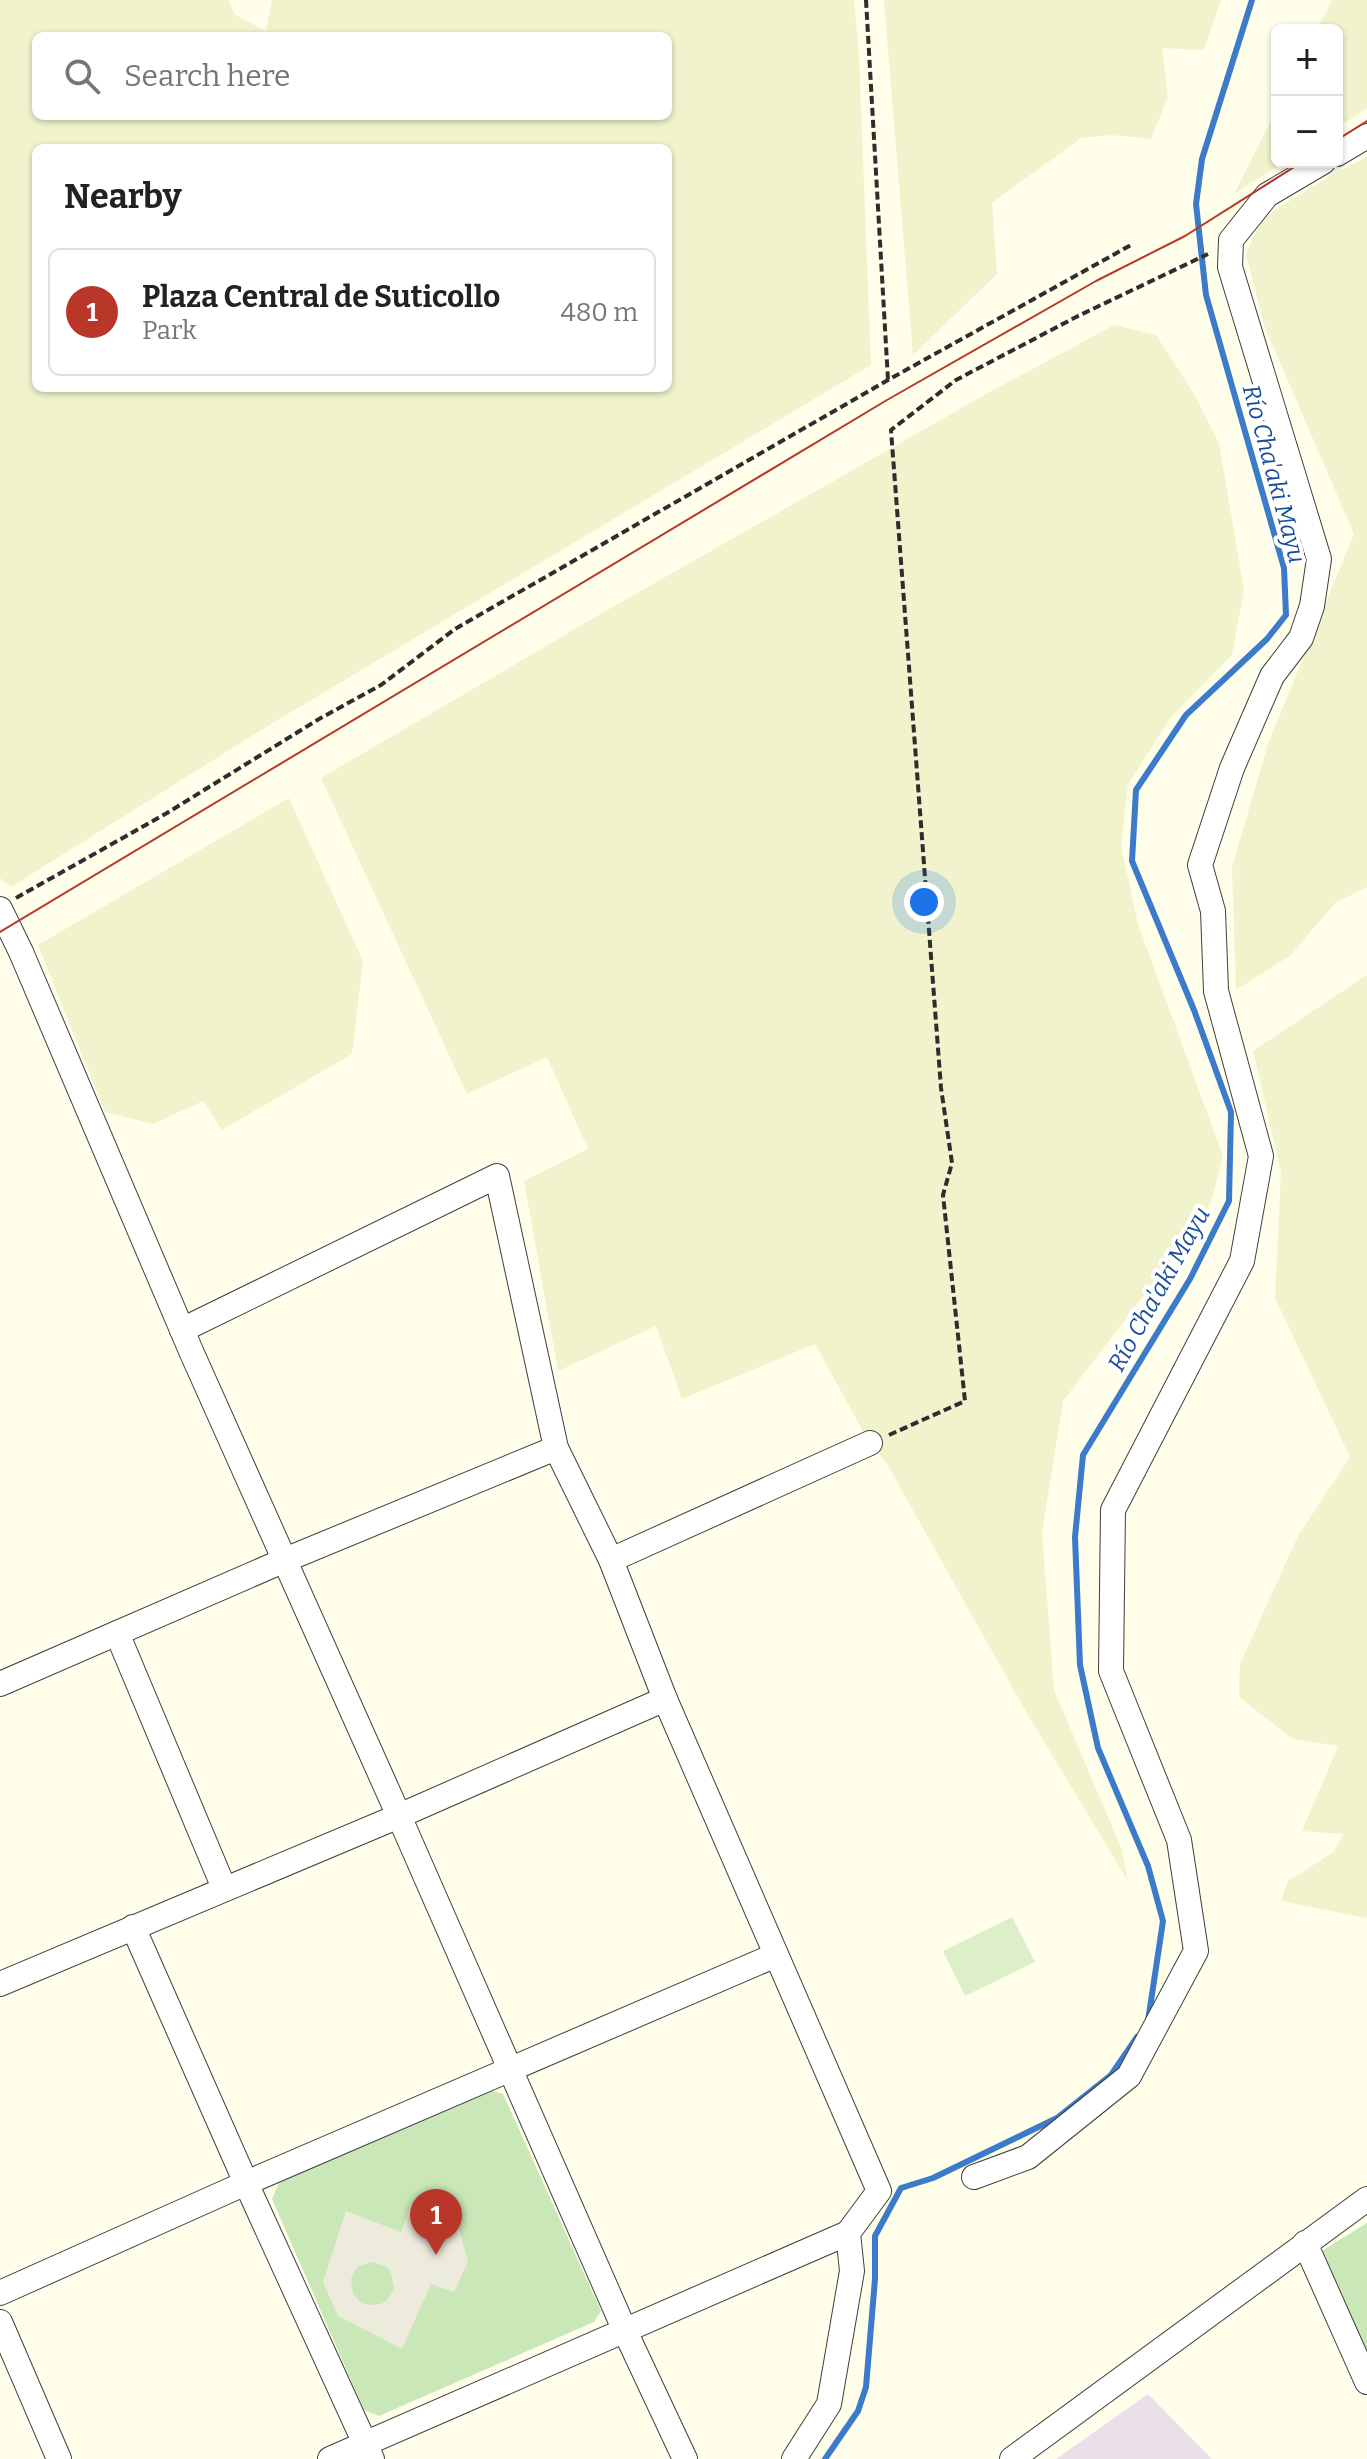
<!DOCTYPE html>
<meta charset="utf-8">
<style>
body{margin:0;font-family:Bitter,serif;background:#f2f2f2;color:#222}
.controls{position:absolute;right:24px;top:24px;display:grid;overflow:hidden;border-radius:12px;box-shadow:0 2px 6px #0004}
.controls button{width:72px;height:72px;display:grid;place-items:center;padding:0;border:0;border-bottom:2px solid #e0e0e0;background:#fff;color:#222;font:40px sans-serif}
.you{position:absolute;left:924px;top:902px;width:28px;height:28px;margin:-20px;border:6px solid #fff;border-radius:50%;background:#1a73e8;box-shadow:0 0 0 12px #1a73e833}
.badge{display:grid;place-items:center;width:52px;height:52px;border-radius:50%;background:#b83728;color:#fff;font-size:26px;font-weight:700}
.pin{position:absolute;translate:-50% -66px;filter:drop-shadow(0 2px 4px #0008)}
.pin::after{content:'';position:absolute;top:42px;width:28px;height:24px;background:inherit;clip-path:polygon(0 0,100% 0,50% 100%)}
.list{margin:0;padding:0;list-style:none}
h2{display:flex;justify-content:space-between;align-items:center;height:104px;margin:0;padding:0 32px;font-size:34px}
h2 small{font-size:26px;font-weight:400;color:#767676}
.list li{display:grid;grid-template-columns:52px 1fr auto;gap:24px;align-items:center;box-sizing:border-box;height:128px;margin:0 16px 16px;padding:0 16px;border:2px solid #e0e0e0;border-radius:12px}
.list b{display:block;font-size:30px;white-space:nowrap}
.list p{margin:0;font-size:26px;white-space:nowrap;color:#767676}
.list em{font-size:26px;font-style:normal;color:#767676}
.icon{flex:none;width:44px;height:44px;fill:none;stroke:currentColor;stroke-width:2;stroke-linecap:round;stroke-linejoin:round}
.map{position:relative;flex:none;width:1367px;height:2459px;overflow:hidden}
.search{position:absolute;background:#fff;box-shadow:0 2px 6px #0004;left:32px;top:32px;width:640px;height:88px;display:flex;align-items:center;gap:20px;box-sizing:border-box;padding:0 28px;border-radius:12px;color:#767676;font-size:30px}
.panel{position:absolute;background:#fff;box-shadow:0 2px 6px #0004;left:32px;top:144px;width:640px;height:248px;border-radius:12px}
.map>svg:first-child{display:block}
.industrial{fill:#ebe0ea}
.farmland{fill:#f1f3cd;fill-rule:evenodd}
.green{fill:#c9e7b7}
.pitch{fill:#dcefc8}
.plaza{fill:#edebdc;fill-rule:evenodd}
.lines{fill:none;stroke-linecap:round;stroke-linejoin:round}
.stream{stroke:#3b7bc9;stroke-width:6}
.street-casing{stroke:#3f3f3f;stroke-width:26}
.path{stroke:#2e2e2e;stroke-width:4;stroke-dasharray:8 4;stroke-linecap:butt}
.street{stroke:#fff;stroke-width:24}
.tram{stroke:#b83728;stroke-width:2}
.labels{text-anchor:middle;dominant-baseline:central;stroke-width:8;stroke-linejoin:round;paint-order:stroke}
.water-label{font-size:24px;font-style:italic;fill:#194e9a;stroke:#fff}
</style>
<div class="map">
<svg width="1367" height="2459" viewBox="0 0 1367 2459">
<rect width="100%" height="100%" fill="#fefeeb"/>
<path class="industrial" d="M1148,2394L1212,2459H1056Z"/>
<g class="farmland">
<path d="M0,0H229L234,14L266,31L272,0H854L859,55L871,365L266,727L11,887L0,878ZM36,36H668V116H36ZM36,148H668V388H36Z"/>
<path d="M884,0H1221L1204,50L1162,48L1168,97L1151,139L1111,135L1081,138L992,203L997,274L913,355Z"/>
<path d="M1332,0H1367V108L1337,128V30H1317Z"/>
<path d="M1277,109V162H1284L1234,194Z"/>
<path d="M1367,157V887L1335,903L1291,955L1236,990L1232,867L1268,744L1354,534L1264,325L1246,254L1262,218L1330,176Z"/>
<path d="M1114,325L1156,335L1194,394L1219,443L1244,590L1232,655L1172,716L1128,784L1121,846L1138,924L1223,1156L1211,1203L1182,1245L1063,1401L1042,1533L1054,1690L1121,1847L1128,1881L1029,1717L887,1464L864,1433L815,1344L682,1399L656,1326L558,1371L524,1181L588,1149L547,1057L467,1094L321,778L604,612L988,393Z"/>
<path d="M289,798L363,961L352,1054L222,1130L203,1101L153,1124L105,1112L38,945Z"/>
<path d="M1367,975V1918L1281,1901L1288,1881L1334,1852L1343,1834L1302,1831L1338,1746L1293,1739L1239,1697L1240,1664L1298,1536L1350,1457L1275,1298L1281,1171L1253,1051Z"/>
</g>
<g class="green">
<path d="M489,2090L503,2094L601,2311L594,2322L379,2416L364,2410L272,2199L279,2183Z"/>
<path d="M1367,2223V2366L1320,2252Z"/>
</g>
<path class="pitch" d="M1012,1917L1035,1962L965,1996L943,1951Z"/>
<path class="plaza" d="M411,2204L456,2217L468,2262L454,2292L431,2284L402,2349L338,2316L323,2282L346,2211L401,2232ZM373,2262L387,2267L391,2273L394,2288L387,2300L381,2304L368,2305L362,2303L353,2294L351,2279L358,2266Z"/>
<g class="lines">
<g class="stream">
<path d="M1148,2021L1163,1921L1148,1866L1098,1748L1080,1665L1075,1537L1083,1455L1190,1279L1229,1201L1231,1112L1194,1010L1132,861L1136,790L1186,715L1267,639L1286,615L1284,568L1206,295L1196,204L1202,159L1252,0"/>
<path d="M825,2459L858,2411L866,2387L875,2279V2236L901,2188L933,2178L1057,2118L1111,2075L1137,2037"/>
</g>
<g class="street-casing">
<g id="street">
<path d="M1337,154L1367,136"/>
<path d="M0,909L21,952L191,1351L399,1816L625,2331L685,2459"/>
<path d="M182,1330L497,1176L556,1448L611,1560L665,1699L879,2191L848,2233L852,2271L829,2404L794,2459"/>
<path d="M611,1560L870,1443"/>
<path d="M117,1633L224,1888"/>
<path d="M0,1684L285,1560L556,1448"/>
<path d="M133,1927L246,2183L372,2459"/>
<path d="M0,1984L399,1816L665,1699"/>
<path d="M974,2177L1028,2157L1129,2076L1196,1951L1179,1840L1111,1671L1113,1510L1242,1261L1261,1156L1216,991L1213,911L1200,865L1232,768L1272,676L1301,638L1312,606L1319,559L1230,267L1231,240L1267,195L1323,162"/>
<path d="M1305,2243L1367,2382"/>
<path d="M0,2293L246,2183L776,1955"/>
<path d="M0,2322L59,2459"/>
<path d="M330,2459L848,2233"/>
<path d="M1012,2459L1367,2199"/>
</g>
</g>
<g class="path">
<path d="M866,0L888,380"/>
<path d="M16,898L167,813L319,719L381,685L455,629L888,380L1131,245"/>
<path d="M889,1435L965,1401L943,1195L952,1163L941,1088L891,430L956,380L1078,316L1208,254"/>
</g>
<use href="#street" class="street"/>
<g class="tram">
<path d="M1337,140L1367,121"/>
<path d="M0,932L887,400L1096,281L1185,236L1302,162"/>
</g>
</g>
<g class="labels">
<g class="water-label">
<text transform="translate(1274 474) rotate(75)">Río Cha'aki Mayu</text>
<text transform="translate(1159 1289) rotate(-61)">Río Cha'aki Mayu</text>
</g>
</g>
</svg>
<div class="controls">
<button>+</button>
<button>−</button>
</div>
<div class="you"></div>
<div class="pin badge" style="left:436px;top:2255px">1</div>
<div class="search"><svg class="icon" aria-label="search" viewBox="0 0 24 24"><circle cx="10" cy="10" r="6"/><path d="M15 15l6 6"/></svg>Search here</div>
<section class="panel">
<h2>Nearby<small></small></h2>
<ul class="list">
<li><span class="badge">1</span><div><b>Plaza Central de Suticollo</b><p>Park</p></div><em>480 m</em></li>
</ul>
</section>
</div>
